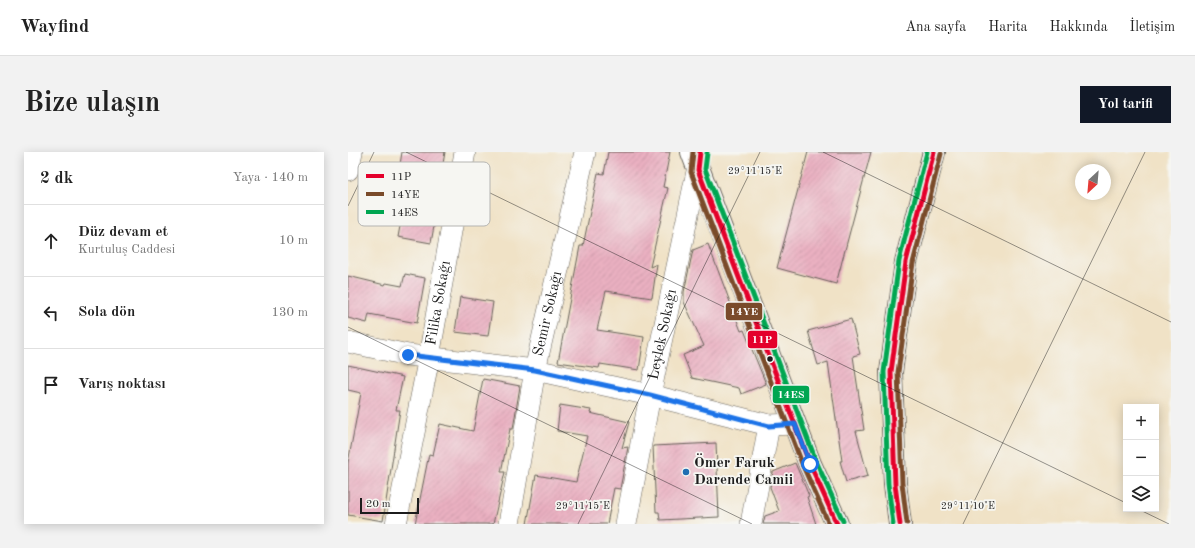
<!DOCTYPE html>
<html lang="tr">
<meta charset="utf-8">
<style>
body{margin:0;font-family:"Old Standard TT",serif;background:#f2f2f2;color:#222}
.controls{position:absolute;right:12px;bottom:12px;display:grid;overflow:hidden;border-radius:0px;box-shadow:0 2px 10px #0003}
.controls button{width:36px;height:36px;display:grid;place-items:center;padding:0;border:0;border-bottom:1px solid #e0e0e0;background:#fff;color:#222;font:20px sans-serif}
.compass{position:absolute;left:727px;top:12px;width:36px;height:36px;border-radius:50%;background:#fff;box-shadow:0 2px 10px #0003;rotate:206deg}
.scale{position:absolute;left:12px;bottom:10px;width:59px;box-sizing:border-box;padding-left:4px;border:2px solid #1c1c1c;border-top:0;font-size:11px;line-height:14px;white-space:nowrap;color:#1c1c1c;-webkit-text-stroke:3px #f6f6f2;paint-order:stroke}
.stop{position:absolute;width:12px;height:12px;margin:-9px;border:3px solid #1a73e8;border-radius:50%;background:#fff}
.stop.end{background:#1a73e8;border-color:#fff;box-shadow:0 1px 4px #0008}
.list{margin:0;padding:0;list-style:none}
h2{display:flex;justify-content:space-between;align-items:center;height:52px;margin:0;padding:0 16px;font-size:17px}
h2 small{font-size:13px;font-weight:400;color:#767676}
.list li{display:grid;grid-template-columns:26px 1fr auto;gap:12px;align-items:center;box-sizing:border-box;height:72px;padding:0 16px;border-top:1px solid #e0e0e0}
.list b{display:block;font-size:15px;white-space:nowrap}
.list p{margin:0;font-size:13px;white-space:nowrap;color:#767676}
.list em{font-size:13px;font-style:normal;color:#767676}
.icon{flex:none;width:22px;height:22px;fill:none;stroke:currentColor;stroke-width:2;stroke-linecap:round;stroke-linejoin:round}
.map{position:relative;flex:none;width:823px;height:372px;overflow:hidden;border-radius:0px}
header{display:flex;align-items:center;gap:24px;box-sizing:border-box;height:56px;padding:0 20px;background:#fff;border-bottom:1px solid #e0e0e0}
header strong{font-size:19px}
nav{display:flex;gap:22px;margin-inline-start:auto;font-size:14px}
.intro{display:flex;align-items:center;justify-content:space-between;box-sizing:border-box;height:96px;padding:0 24px}
h1{margin:0;font-size:28px}
.button{padding:10px 18px;border-radius:0px;background:#111827;color:#fff;font-size:14px;font-weight:700}
main{display:flex;gap:24px;padding:0 24px}
aside{flex:1;background:#fff;border-radius:0px;box-shadow:0 2px 10px #0003}
.map>svg:first-child{display:block}
.building{fill:url(#building-hatch)}
.lines{fill:none;stroke-linecap:round;stroke-linejoin:round}
.minor-casing{stroke:#666158;stroke-width:22}
.major-casing{stroke:#666158;stroke-width:24}
.minor{stroke:#fff;stroke-width:21}
.major{stroke:#fff;stroke-width:22}
.bus-1-casing{stroke:#f6f6f2;stroke-width:8}
.bus-2-casing{stroke:#f6f6f2;stroke-width:8}
.bus-3-casing{stroke:#f6f6f2;stroke-width:8}
.bus-1{stroke:#e4002b;stroke-width:5}
.bus-2{stroke:#7a4b2a;stroke-width:5}
.bus-3{stroke:#00a651;stroke-width:5}
.route{stroke:#1a73e8;stroke-width:5}
.ticks{fill:none;stroke:#1c1c1c;stroke-width:1;stroke-opacity:0.45}
.bus-dot{fill:#1c1c1c;stroke:#f6f6f2;stroke-width:1.5}
.poi-dot{fill:#1f6fb2;stroke:#f6f6f2;stroke-width:1.5}
.labels{text-anchor:middle;dominant-baseline:central;stroke-width:3.5;stroke-linejoin:round;paint-order:stroke}
.street-label{font-size:15px;fill:#1c1c1c;stroke:#f6f6f2}
.poi-label{font-size:15px;font-weight:bold;fill:#1c1c1c;stroke:#f6f6f2;text-anchor:start}
.key{fill:#f6f6f2;stroke:#b5b5b2;stroke-width:1}
.key-label{font-size:11px;fill:#1c1c1c}
.ticks-label{font-size:10px;text-anchor:middle;fill:#1c1c1c;stroke:#f6f6f2;stroke-width:3.5;stroke-linejoin:round;paint-order:stroke}
.line-badge{stroke:#f6f6f2;stroke-width:1.5}
.badge-label{font-size:11px;text-anchor:middle;font-weight:bold;fill:#fff}
</style>
<header>
<strong>Wayfind</strong>
<nav><a>Ana sayfa</a><a>Harita</a><a>Hakkında</a><a>İletişim</a></nav>
</header>
<div class="intro"><h1>Bize ulaşın</h1><a class="button">Yol tarifi</a></div>
<main>
<aside>
<h2>2 dk<small>Yaya · 140 m</small></h2>
<ul class="list">
<li><svg class="icon" aria-label="ahead" viewBox="0 0 24 24"><path d="M12 20V5M6 11l6-6 6 6"/></svg><div><b>Düz devam et</b><p>Kurtuluş Caddesi</p></div><em>10 m</em></li>
<li><svg class="icon" aria-label="left" viewBox="0 0 24 24"><path d="M17 20v-9H6M10 6l-5 5 5 5"/></svg><div><b>Sola dön</b></div><em>130 m</em></li>
<li><svg class="icon" aria-label="arrive" viewBox="0 0 24 24"><path d="M6 21V4h12l-3 4 3 4H6"/></svg><div><b>Varış noktası</b></div></li>
</ul>
</aside>
<div class="map">
<svg width="823" height="372" viewBox="0 0 823 372">
<defs>
<pattern id="building-hatch" width="6" height="6" patternUnits="userSpaceOnUse"><rect width="6" height="6" fill="#eab0c1"/><path d="M-1 1l2-2M0 6l6-6M5 7l2-2" fill="none" stroke="#c897a5"/></pattern>
</defs>
<rect width="100%" height="100%" fill="#f6f6f2"/>
<filter id="ink" filterUnits="userSpaceOnUse"><feTurbulence type="fractalNoise" baseFrequency=".025" numOctaves="2"/><feDisplacementMap in="SourceGraphic" scale="8" xChannelSelector="R" yChannelSelector="G"/><feConvolveMatrix kernelMatrix="1 2 1 2 8 2 1 2 1" color-interpolation-filters="sRGB"/></filter>
<filter id="wash" filterUnits="userSpaceOnUse"><feTurbulence type="fractalNoise" baseFrequency=".012" numOctaves="4" result="noise"/><feDisplacementMap in="SourceGraphic" scale="16" xChannelSelector="R" yChannelSelector="G"/><feGaussianBlur stdDeviation="0.9" result="paint"/><feColorMatrix in="noise" values="0 0 0 0 0 0 0 0 0 0 0 0 0 0 0 0 0 1.4 0 .05"/><feComposite in="paint" operator="in"/></filter>
<g filter="url(#wash)">
<rect width="100%" height="100%" fill="#f0e2c6"/>
<g id="blocks">
<g class="building">
<path d="M54,0H97L91,35H93L83,91L50,85L62,21L51,19Z"/>
<path d="M260,0H322L315,35L320,36L302,115L309,112L304,146L258,139L249,178L296,185L291,218L252,212L251,216L210,210L232,94H235L250,21L256,22Z"/>
<path d="M460,0H523L488,132L429,116Z"/>
<path d="M360,92L393,179L396,178L418,232L393,242L391,236L344,226L335,203L356,194L336,150V140L345,98Z"/>
<path d="M57,122L77,126L69,171L21,162L19,171L0,166V124L37,133L38,131L54,134Z"/>
<path d="M112,145L145,150L140,184L107,180Z"/>
<path d="M503,167L512,202L505,204L516,278L508,279L520,324L498,330L492,309H494L480,210L470,213L460,179Z"/>
<path d="M0,213L55,225L48,258H52L35,369L0,363V311L13,241L0,238Z"/>
<path d="M135,227L172,234L165,277H162L153,320H157L145,372H67L81,302L85,303L92,272L125,279Z"/>
<path d="M212,253L243,258L242,261L281,270L274,296L280,295L272,337L266,336L259,372H179L188,323L228,330L239,284L209,279Z"/>
<path d="M368,291L371,365L312,368L311,360H308L305,294Z"/>
<path d="M447,311L461,344L459,345L468,372H415L417,364L431,359L422,335L425,320Z"/>
</g>
</g>
</g>
<g filter="url(#ink)">
<use href="#blocks" fill-opacity="0" stroke="#666158" stroke-width="1"/>
<g class="lines">
<g class="minor-casing">
<g id="minor">
<path d="M0,18L4,0"/>
<path d="M0,190L60,203L187,218L302,243L421,273L447,272"/>
<path id="s1" d="M48,372L81,205L117,0"/>
<path id="s2" d="M161,372L187,218L237,0"/>
<path id="s3" d="M278,372L302,243L351,10"/>
<path d="M403,372L421,273"/>
</g>
</g>
<g class="major-casing">
<g id="major">
<path d="M344,0L462,312L489,372"/>
<path d="M552,372L547,332L543,220L558,110L586,0"/>
</g>
</g>
<use href="#minor" class="minor"/>
<use href="#major" class="major"/>
<g class="bus-1-casing">
<g id="bus-1">
<path d="M352,0L350,18L462,312L489,372"/>
<path d="M552,372L547,332L543,220L558,110L586,0"/>
</g>
</g>
<g class="bus-2-casing">
<g id="bus-2">
<path d="M345,0L343,20L455,314L481,372"/>
<path d="M559,371L554,331L550,220L565,111L593,2"/>
</g>
</g>
<g class="bus-3-casing">
<g id="bus-3">
<path d="M359,1L357,17L468,309L495,369"/>
<path d="M545,372L540,332L536,220L551,109L579,0"/>
</g>
</g>
<use href="#bus-1" class="bus-1"/>
<use href="#bus-2" class="bus-2"/>
<use href="#bus-3" class="bus-3"/>
</g>
</g>
<g class="lines" filter="url(#ink)">
<path class="route" d="M60,203L187,218L302,243L421,274L447,272L462,312"/>
</g>
<path class="ticks" d="M58,0L778,351M475,0L823,170M0,54L26,0M0,175L404,372M790,357L821,372M230,372L412,0M615,372L797,0"/>
<circle class="bus-dot" cx="422" cy="207" r="3.5"/>
<circle class="poi-dot" cx="338" cy="320" r="4"/>
<g class="labels">
<g class="street-label">
<text stroke="none"><textPath href="#s1" startOffset="225">Filika Sokağı</textPath></text>
<text stroke="none"><textPath href="#s2" startOffset="214">Semir Sokağı</textPath></text>
<text stroke="none"><textPath href="#s3" startOffset="193">Leylek Sokağı</textPath></text>
</g>
<g class="poi-label">
<text x="346" y="311">Ömer Faruk<tspan x="346" dy="17">Darende Camii</tspan></text>
</g>
</g>
<rect x="10" y="10" width="132" height="64" rx="6" class="key"/>
<rect x="18" y="22" width="18" height="4" fill="#e4002b"/>
<rect x="18" y="40" width="18" height="4" fill="#7a4b2a"/>
<rect x="18" y="58" width="18" height="4" fill="#00a651"/>
<g class="key-label">
<text x="43" y="28">11P</text>
<text x="43" y="46">14YE</text>
<text x="43" y="64">14ES</text>
</g>
<g class="ticks-label">
<text x="407" y="22">29°11'15"E</text>
<text x="235" y="357">29°11'15"E</text>
<text x="620" y="357">29°11'10"E</text>
</g>
<g class="line-badge">
<rect x="377" y="150" width="38" height="19" rx="4" fill="#7a4b2a"/>
<rect x="399" y="178" width="31" height="19" rx="4" fill="#e4002b"/>
<rect x="424" y="233" width="38" height="19" rx="4" fill="#00a651"/>
</g>
<g class="badge-label">
<text x="396" y="163">14YE</text>
<text x="414" y="191">11P</text>
<text x="443" y="246">14ES</text>
</g>
</svg>
<div class="controls">
<button>+</button>
<button>−</button>
<button><svg class="icon" aria-label="layers" viewBox="0 0 24 24"><path d="M12 4l9 5-9 5-9-5zM3 14l9 5 9-5"/></svg></button>
</div>
<svg class="compass" viewBox="-18 -18 36 36"><path d="M0-13l5 13h-10z" fill="#e53935"/><path d="M0 13l5-13h-10z" fill="#767676"/></svg>
<div class="scale">20 m</div>
<div class="stop" style="left:462px;top:312px"></div>
<div class="stop end" style="left:60px;top:203px"></div>
</div>
</main>
